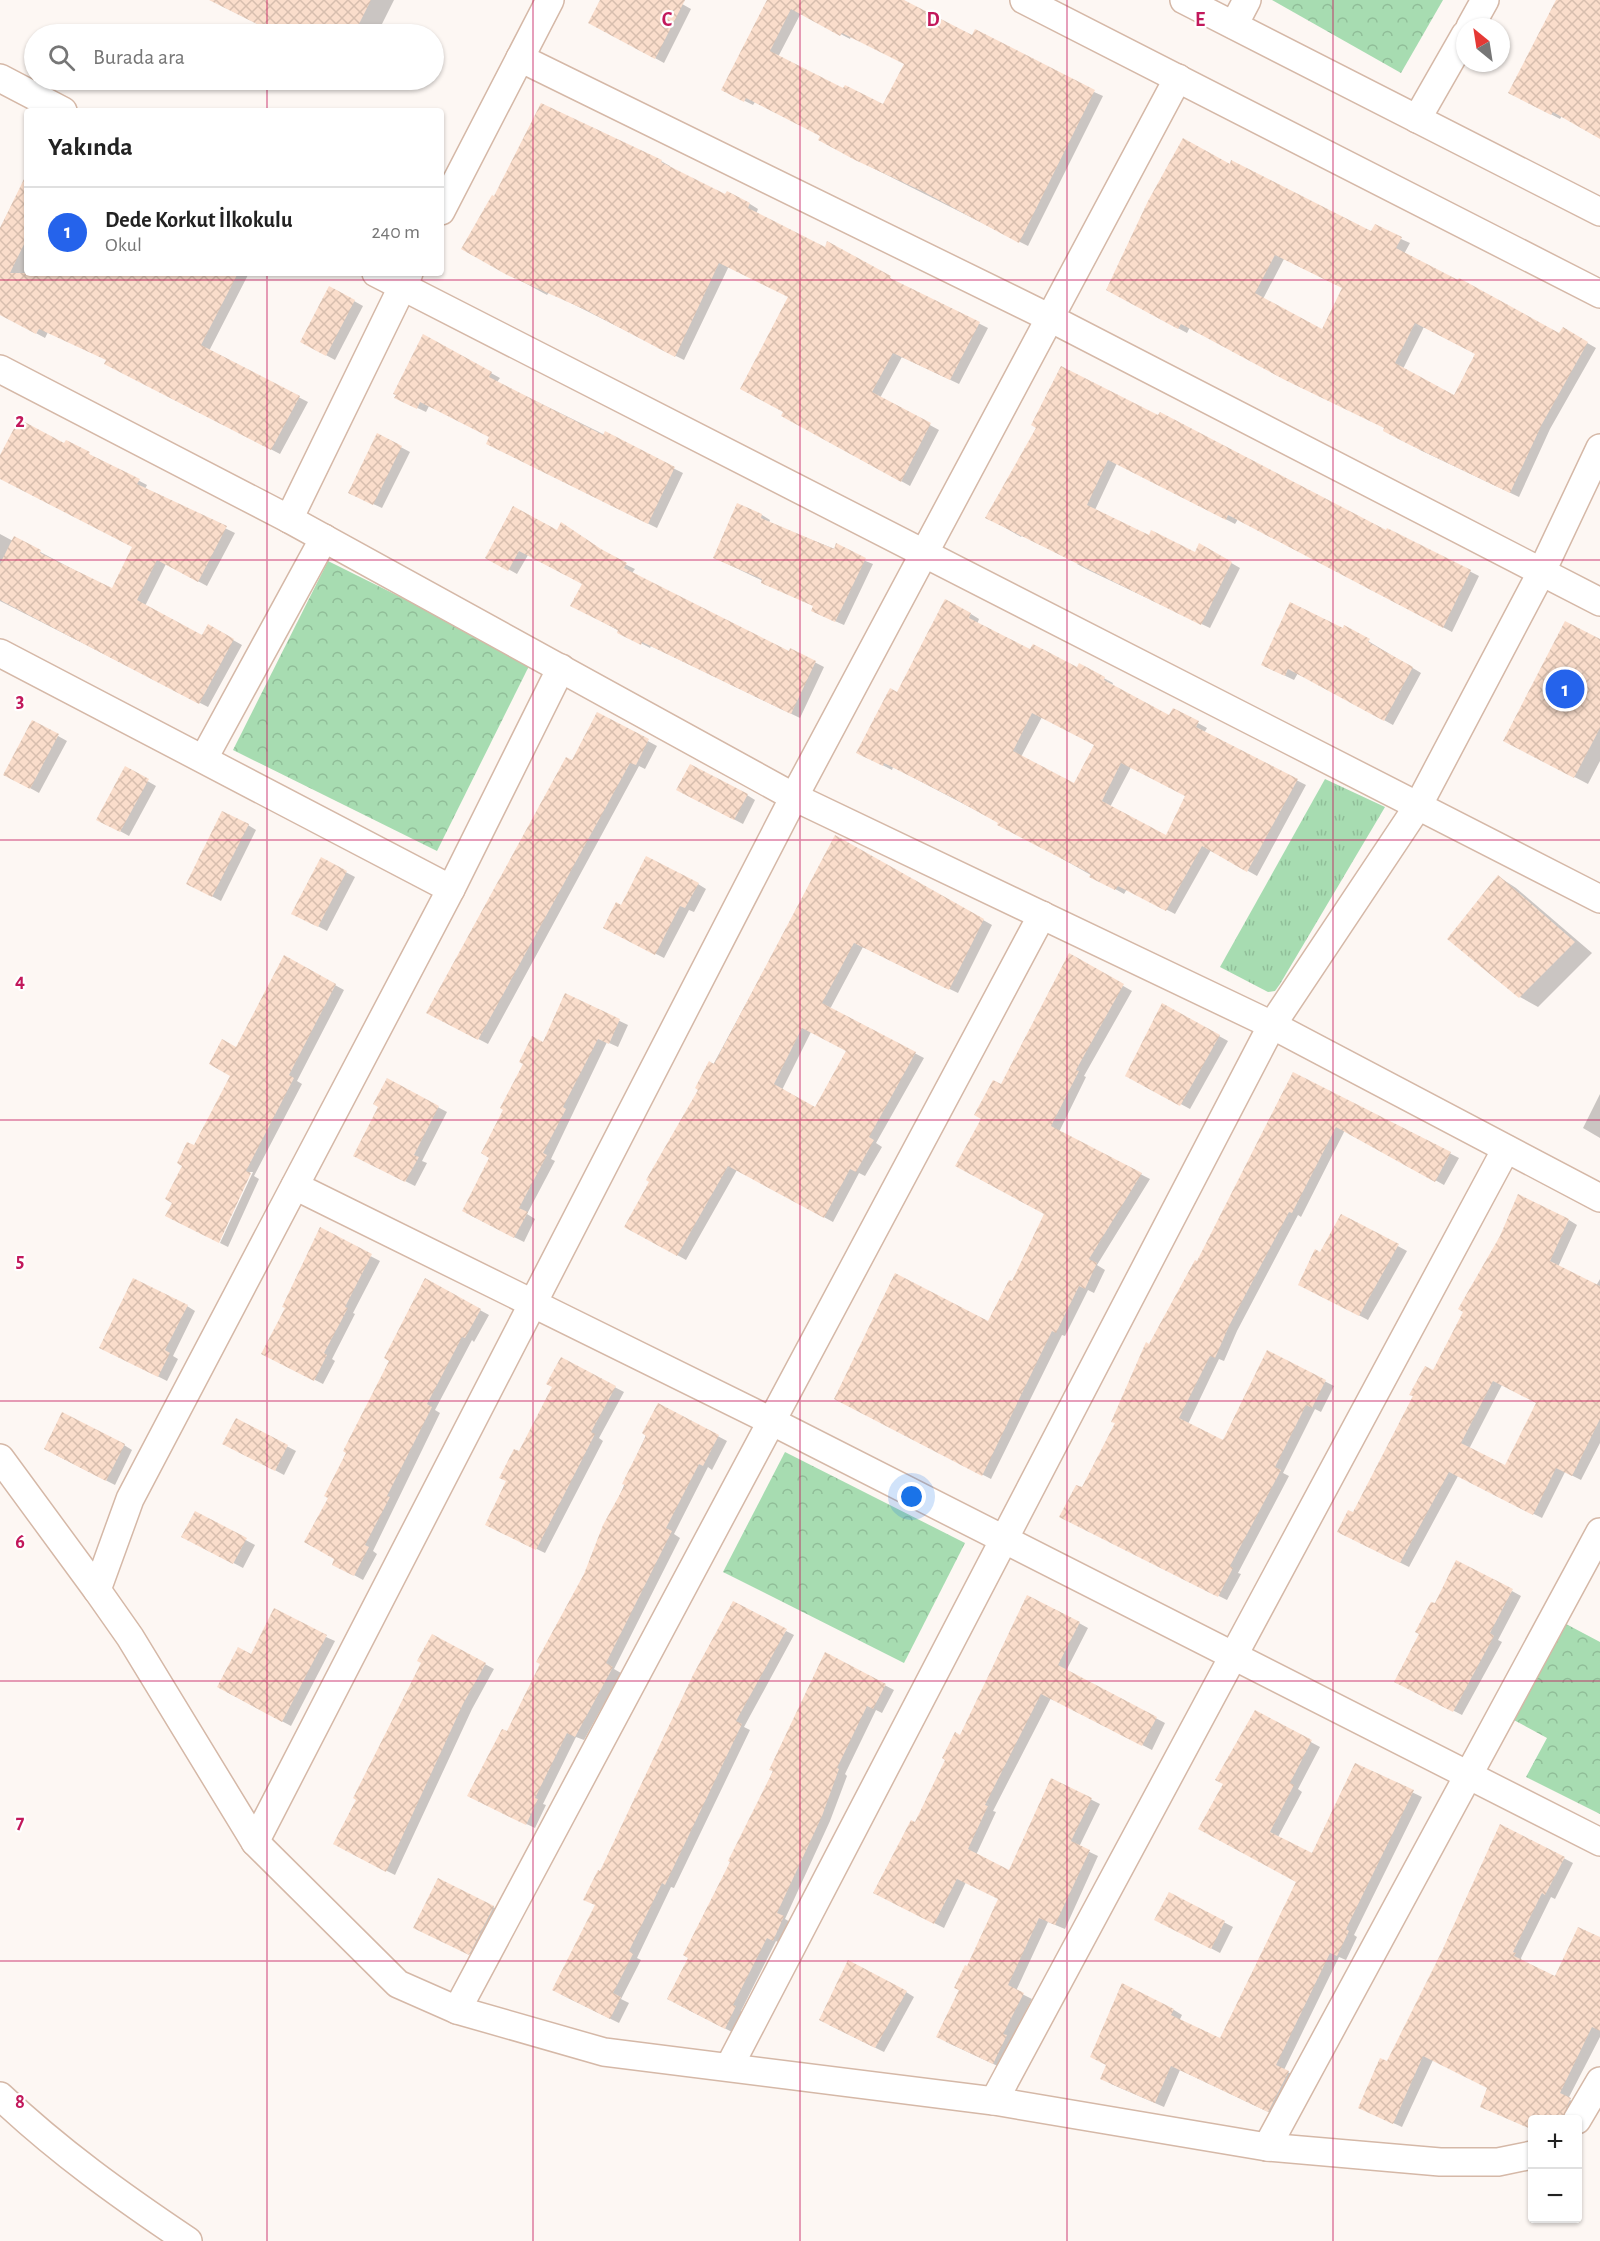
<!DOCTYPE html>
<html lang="tr">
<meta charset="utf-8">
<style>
body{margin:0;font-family:"Alegreya Sans",sans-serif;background:#f2f2f2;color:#222}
.controls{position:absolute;right:18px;bottom:18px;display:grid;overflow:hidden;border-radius:6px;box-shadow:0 2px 4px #0004}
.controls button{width:54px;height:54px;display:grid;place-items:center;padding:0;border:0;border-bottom:2px solid #e0e0e0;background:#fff;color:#222;font:30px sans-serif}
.compass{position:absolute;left:1456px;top:18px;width:54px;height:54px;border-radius:50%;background:#fff;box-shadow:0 2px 4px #0004;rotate:330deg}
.you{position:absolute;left:912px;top:1497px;width:21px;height:21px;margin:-15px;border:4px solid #fff;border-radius:50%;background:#1a73e8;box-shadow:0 0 0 9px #1a73e833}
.badge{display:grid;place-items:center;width:39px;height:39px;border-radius:50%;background:#2563eb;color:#fff;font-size:20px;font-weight:700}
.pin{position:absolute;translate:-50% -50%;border:3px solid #fff;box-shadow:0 2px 6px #0006}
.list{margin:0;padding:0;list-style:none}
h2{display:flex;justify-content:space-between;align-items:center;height:78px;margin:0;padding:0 24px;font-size:26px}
h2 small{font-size:20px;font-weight:400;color:#767676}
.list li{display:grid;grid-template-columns:39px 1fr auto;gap:18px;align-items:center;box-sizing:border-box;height:90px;padding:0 24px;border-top:2px solid #e0e0e0}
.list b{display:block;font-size:22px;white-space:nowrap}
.list p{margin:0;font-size:20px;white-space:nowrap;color:#767676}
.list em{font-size:20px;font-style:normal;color:#767676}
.icon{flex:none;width:33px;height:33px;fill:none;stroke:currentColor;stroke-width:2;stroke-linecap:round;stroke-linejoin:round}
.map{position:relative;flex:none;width:1600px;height:2241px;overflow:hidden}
.search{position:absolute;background:#fff;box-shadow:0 2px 4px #0004;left:24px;top:24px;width:420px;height:66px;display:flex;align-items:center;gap:15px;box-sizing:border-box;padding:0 21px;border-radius:33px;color:#767676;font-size:22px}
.panel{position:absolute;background:#fff;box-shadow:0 2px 4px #0004;left:24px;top:108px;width:420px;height:168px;border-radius:6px}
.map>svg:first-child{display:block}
.grass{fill:url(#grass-tufts)}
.park{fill:url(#park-crowns)}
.shadow{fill:#0003;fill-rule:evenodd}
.building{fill:url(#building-cross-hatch);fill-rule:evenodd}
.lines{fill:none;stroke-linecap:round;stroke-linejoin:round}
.minor-casing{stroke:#d5b8a7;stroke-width:30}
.minor{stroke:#fff;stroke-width:27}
.grid{fill:none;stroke:#c2185b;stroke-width:1.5;stroke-opacity:0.55}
.grid-label{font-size:20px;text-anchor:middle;font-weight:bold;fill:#c2185b;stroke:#fff;stroke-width:4.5;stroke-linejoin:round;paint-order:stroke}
</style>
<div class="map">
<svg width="1600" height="2241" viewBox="0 0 1600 2241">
<defs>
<pattern id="grass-tufts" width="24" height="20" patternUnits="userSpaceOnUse" patternTransform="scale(1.5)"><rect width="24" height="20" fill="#a7dcb1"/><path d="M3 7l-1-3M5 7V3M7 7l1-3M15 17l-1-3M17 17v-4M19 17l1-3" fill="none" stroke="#90bd98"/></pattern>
<pattern id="park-crowns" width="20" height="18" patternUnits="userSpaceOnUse" patternTransform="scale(1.5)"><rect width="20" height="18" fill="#a7dcb1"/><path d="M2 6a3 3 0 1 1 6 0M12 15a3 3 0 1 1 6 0" fill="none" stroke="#90bd98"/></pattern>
<pattern id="building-cross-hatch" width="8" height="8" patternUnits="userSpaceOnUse" patternTransform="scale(1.5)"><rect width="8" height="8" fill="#faddcb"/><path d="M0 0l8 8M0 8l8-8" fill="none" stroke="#d7beae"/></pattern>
</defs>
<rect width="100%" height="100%" fill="#fdf7f3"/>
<path class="grass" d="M1325,779L1385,807L1280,984L1275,991L1268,992L1220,967Z"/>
<g class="park">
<path d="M1272,0H1443L1401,73Z"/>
<path d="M328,561L531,662L437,851L233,750Z"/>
<path d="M785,1452L965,1543L904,1663L723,1572Z"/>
<path d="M1566,1624L1600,1642V1814L1526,1777L1547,1738L1512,1719Z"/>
</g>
<g class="shadow">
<path d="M210,0H394L377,34H277Z"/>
<path d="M601,0H675L691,9L664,63L590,22Z"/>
<path d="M768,0H903L973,38L1103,96L1028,246L865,164L822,136L755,102L753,105L731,94ZM801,13L850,39L851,36L906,64L884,106L844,90L778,57Z"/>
<path d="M1559,0H1600V137L1562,116L1560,119L1519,97Z"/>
<path d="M661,161L670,166L669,168L726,196L750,204L758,209L756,214L825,249L828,243L898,283L988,328L959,384L902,357L880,398L939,430L910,486L783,415L790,297L729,266L684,360L549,292L547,295L463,249Z"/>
<path d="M1230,166L1372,233L1401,239L1410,243L1404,254L1560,335L1563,329L1596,348L1550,429L1519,497L1420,450L1386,428L1190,327L1187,333L1108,290ZM1284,259L1344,288L1323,331L1263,299ZM1424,327L1476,354L1454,397L1403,369Z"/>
<path d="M27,175V273H249L209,351L308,402L280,454L115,368L108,360L48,332L45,338L10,319L0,307V228Z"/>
<path d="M354,301L363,306L335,360L302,342Z"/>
<path d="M424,336L500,378L497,382L683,473L657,528L496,448L490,437L429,406L426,412L405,402Z"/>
<path d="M1038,427L1387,532L1388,530L1479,576L1452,632L1238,519L1235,524L1117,463L1095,510L1149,537L1195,554L1200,545L1240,568L1210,628L1086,569L1077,564L1078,562L1023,534L1021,537L987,517Z"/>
<path d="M378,435L410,452L382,508L358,497Z"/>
<path d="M66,442L147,485L145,489L235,533L207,586L166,564L145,606L203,637L208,626L242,645L208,707L0,601V534L13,541L14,538L112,590L134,547L0,478V458L64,445Z"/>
<path d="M737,505L762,515L770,520L769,523L873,564L844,625L821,615L815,606L715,558Z"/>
<path d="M558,532L635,569L632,573L790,653L791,650L824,667L800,718L651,646L650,648L572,605L583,584L528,555L517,574L487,557Z"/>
<path d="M971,614L979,619L977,624L1031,651L1078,669L1079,665L1113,683L1112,686L1170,717L1174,710L1207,728L1204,733L1306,785L1257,876L1211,850L1175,914L1127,889L1124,894L1000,823L893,767L892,770L867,757L898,694ZM1042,717L1096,744L1075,785L1021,757ZM1131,767L1187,796L1166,837L1110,807Z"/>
<path d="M1345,627L1421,673L1393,725L1298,673L1294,680L1271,669Z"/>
<path d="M1600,641V761L1588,784L1519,748Z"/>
<path d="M598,714L657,746L645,769L639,766L488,1044L436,1017Z"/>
<path d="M33,722L67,741L39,793L5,774Z"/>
<path d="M125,768L156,786L129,836L98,819Z"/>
<path d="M687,795H747L755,800L743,824Z"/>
<path d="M248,825L256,830L221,901L196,888Z"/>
<path d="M836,837L992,925L958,993L863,947L830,1009L924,1058L876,1143L882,1147L865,1176L859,1173L833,1222L737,1170L686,1260L626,1226ZM811,1032L847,1050L816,1109L782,1090Z"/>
<path d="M321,859L355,877L327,931L302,918Z"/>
<path d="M1499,877L1516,888L1592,953L1538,1007L1520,997Z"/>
<path d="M698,884L706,889L694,912L689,910L664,958L613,932L622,907Z"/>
<path d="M1069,955L1132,991L1084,1076L1086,1077L1059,1132L1150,1179L1097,1265L1105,1270L1094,1293L1088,1290L1065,1336L1062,1335L991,1479L844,1403L988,1323L1013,1283L1046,1214L1001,1086Z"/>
<path d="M284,957L344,990L297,1081L302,1084L254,1176L259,1179L228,1247L220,1243L253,1172H250L218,1241L173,1202L194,1147L232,1075L237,1049Z"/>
<path d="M565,995L628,1025L618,1047L607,1042L551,1159L555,1161L527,1214L535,1219L524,1242L472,1216Z"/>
<path d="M1163,1005L1228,1041L1190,1109L1127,1075Z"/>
<path d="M1294,1074L1459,1158L1444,1185L1345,1130L1301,1217L1298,1215L1237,1331L1224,1361L1219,1359L1188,1424L1224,1442L1267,1352L1334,1386L1321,1412L1315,1409L1283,1473L1289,1476L1238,1573L1241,1574L1227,1600L1070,1522L1082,1489L1116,1423L1150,1346L1198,1263Z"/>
<path d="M387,1080L447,1112L422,1161L427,1163L415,1186L363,1160Z"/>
<path d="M1600,1094V1138L1583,1128Z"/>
<path d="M1342,1216L1407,1251L1368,1320L1309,1289L1321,1254Z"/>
<path d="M1569,1220L1577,1225L1558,1267L1596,1286L1600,1279V1443L1581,1480L1565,1472L1542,1518L1458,1476L1409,1567L1347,1536L1354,1514L1434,1372ZM1502,1385L1537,1403L1506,1467L1469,1449Z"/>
<path d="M320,1230L380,1261L353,1313L355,1314L332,1359L335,1361L323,1384L272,1358L287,1308Z"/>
<path d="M425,1280L489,1315L474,1342L472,1340L435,1410L440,1413L373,1551L377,1554L363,1580L334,1564L336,1559L330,1498Z"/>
<path d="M187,1306L195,1311L173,1356L178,1359L167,1381L110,1352Z"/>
<path d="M561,1359L624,1392L599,1438L603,1441L545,1553L496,1529L520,1453L553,1387Z"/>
<path d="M659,1405L727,1441L712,1470L708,1467L674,1534L680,1538L614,1669L621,1673L584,1740L576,1737L543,1804L546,1805L535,1828L478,1801L585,1575Z"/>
<path d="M237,1420L296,1451L284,1475L233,1448Z"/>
<path d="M124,1445L132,1450L115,1485L54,1454Z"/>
<path d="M195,1513L255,1545L243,1568L192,1541Z"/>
<path d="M1512,1591L1521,1596L1498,1640L1502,1642L1462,1715L1405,1686Z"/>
<path d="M1079,1623L1088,1628L1066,1671L1165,1723L1152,1750L1051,1698L993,1811L996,1812L976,1855L1010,1872L1052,1780L1100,1804L1079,1847L1098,1856L1065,1929L1048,1922L1016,1991L1032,1999L1011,2040L1015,2042L1002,2068L946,2042L968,1968L1000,1899L966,1882L944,1928L883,1897L916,1824L960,1737Z"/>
<path d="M786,1631L794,1635L744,1727L750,1730L674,1888L671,1887L637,1958L641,1960L621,1999L629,2003L619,2023L562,1995L596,1905L601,1873Z"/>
<path d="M433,1636L494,1669L472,1709L395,1875L344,1849Z"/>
<path d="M326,1637L335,1641L291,1726L227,1692L251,1656Z"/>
<path d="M825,1654L894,1690L882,1713L876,1710L845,1774L847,1776L830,1821L785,1919L792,1923L782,1944L776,1941L741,2011L744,2013L734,2033L677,2004L690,1957Z"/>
<path d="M1255,1712L1320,1747L1298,1789L1302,1792L1278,1837L1312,1855L1356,1765L1422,1797L1354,1935L1357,1937L1346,1960L1339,1957L1284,2070L1297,2077L1277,2116L1180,2070L1164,2107L1111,2084L1108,2065L1122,1985L1174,2010L1182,2015L1179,2021L1220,2040L1298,1882L1225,1784Z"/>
<path d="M1501,1826L1573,1863L1555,1899L1551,1897L1521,1958L1522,1962L1555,1978L1600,1939V2037L1568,2099L1579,2105L1571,2120H1532L1489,2088L1433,2060L1402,2127L1369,2112L1388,2063L1443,1954Z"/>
<path d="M1170,1894L1233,1927L1220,1953L1165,1924Z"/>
<path d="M493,1907L502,1912L478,1958L424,1932Z"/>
<path d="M906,1992L914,1997L884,2052L829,2025Z"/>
</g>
<g class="building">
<path d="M209,0H371L354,34H324L303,24L298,34H277Z"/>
<path d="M600,0H685L655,59L588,23Z"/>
<path d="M767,0H904L972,35L975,29L1095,90L1019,243L924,192L855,160L818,140L820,136L746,98L744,102L721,90ZM791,9L840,36L842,33L904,64L883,104L845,85L843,88L770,51Z"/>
<path d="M1556,0H1600V139L1553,112L1551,115L1508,93Z"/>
<path d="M541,103L662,160L661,162L725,194L727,191L750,203L748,208L825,247L827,241L891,276L890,278L980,322L950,380L893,353L872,392L931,423L901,482L781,416L783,412L740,389L788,297L719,263L675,357L586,310L507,275L461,249L492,195L494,196Z"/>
<path d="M1183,138L1230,164L1231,160L1371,231L1375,224L1402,237L1396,248L1458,280L1459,278L1559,333L1563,327L1588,342L1542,424L1510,493L1410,445L1383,431L1384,428L1285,380L1181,324L1178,329L1106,290L1148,201ZM1275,255L1342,288L1322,329L1255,293ZM1415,323L1475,354L1454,395L1395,363Z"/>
<path d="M27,173V238L10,273H238L201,345L300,396L271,450L104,364L106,360L39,329L36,334L0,315V228Z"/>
<path d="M329,286L355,300L326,356L300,342Z"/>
<path d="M423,334L492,372L489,377L603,435L605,431L675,467L648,524L486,444L489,437L420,402L417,409L394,398L396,395L393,394Z"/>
<path d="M1061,366L1158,415L1160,412L1386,530L1387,528L1471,570L1443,628L1228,515L1226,520L1108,460L1087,505L1149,535L1151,530L1195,552L1199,543L1232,562L1201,625L985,518L1036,428L1031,425Z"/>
<path d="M19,419L64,443L66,440L90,452L89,454L140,479L137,484L227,526L198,582L157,560L137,600L202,635L208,624L234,639L199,704L0,600V564L14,536L41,550L40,553L112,588L132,547L0,479V455Z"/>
<path d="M377,433L402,446L373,505L348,493Z"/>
<path d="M737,503L762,514L761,518L834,549L836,543L866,558L835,622L811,611L813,606L761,583L762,579L713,558Z"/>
<path d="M513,506L557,530L561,522L601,549L627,563L624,568L789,651L790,648L816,661L791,714L642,642L641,645L617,633L618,630L570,606L582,584L519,551L508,571L485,558Z"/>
<path d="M945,599L971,613L969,618L1030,649L1033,644L1077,667L1079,663L1105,677L1104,680L1169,715L1173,708L1199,721L1196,727L1298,779L1247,872L1202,846L1166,911L1118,886L1115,890L1089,877L1091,874L997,825L998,823L955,799L884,763L883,766L856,753L890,688L897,692ZM1032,713L1094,745L1074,783L1013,751ZM1121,763L1185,796L1166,835L1102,801Z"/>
<path d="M1290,602L1343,628L1344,625L1370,639L1368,642L1413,667L1384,721L1288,669L1285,676L1261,665Z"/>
<path d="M1565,621L1600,639V728L1574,778L1503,741Z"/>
<path d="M597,712L649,739L636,765L630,763L478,1040L426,1013L566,757L572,760Z"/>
<path d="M32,720L59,734L30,789L3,775Z"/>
<path d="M690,764L748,794L734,820L676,790Z"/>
<path d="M125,766L149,779L120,832L96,820Z"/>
<path d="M222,811L249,824L212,897L186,884Z"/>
<path d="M835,835L984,919L949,990L854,943L822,1003L916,1052L869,1137L874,1140L856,1172L850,1169L824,1218L728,1166L677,1256L624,1227L649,1182L646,1180L698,1090L695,1088L709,1061L714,1064ZM802,1028L846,1051L815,1107L774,1084Z"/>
<path d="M646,856L699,883L685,908L680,906L655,955L603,928L616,902L621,905Z"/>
<path d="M321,857L347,871L318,927L291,914Z"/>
<path d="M1498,875L1575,942L1519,998L1447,939Z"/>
<path d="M1069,953L1124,984L1076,1070L1079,1071L1051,1126L1142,1173L1089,1259L1097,1263L1085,1289L1079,1286L1056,1333L1052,1331L982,1476L834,1399L895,1273L988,1321L1009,1280L1012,1281L1044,1214L955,1166L981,1119L974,1115L993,1080L1001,1084Z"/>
<path d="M284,955L336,984L289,1075L294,1078L246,1171L251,1173L219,1243L165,1216L172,1203L165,1199L182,1166L177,1163L187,1142L194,1145L230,1076L209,1064L222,1039L236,1047Z"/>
<path d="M565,993L620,1019L609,1044L598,1039L563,1107L566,1109L543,1153L547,1155L519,1208L528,1212L514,1238L462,1211L489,1158L481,1153L503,1110L500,1108L523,1064L519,1062L532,1036L543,1042Z"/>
<path d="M1162,1003L1220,1035L1180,1106L1125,1076Z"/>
<path d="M1293,1072L1451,1152L1435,1182L1336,1127L1292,1213L1289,1212L1229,1326L1215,1358L1210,1356L1179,1418L1223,1440L1267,1350L1326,1380L1312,1408L1306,1405L1275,1467L1281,1470L1230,1566L1233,1568L1218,1597L1059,1517L1076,1485L1082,1487L1115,1423L1111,1422L1146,1342L1149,1344L1195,1260L1197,1261Z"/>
<path d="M387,1078L439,1106L414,1155L419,1157L405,1182L353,1156L378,1107L373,1104Z"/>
<path d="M1518,1194L1569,1219L1550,1261L1600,1286V1419L1572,1476L1556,1468L1533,1515L1449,1472L1400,1563L1337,1532L1348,1510L1353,1512L1413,1396L1409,1395L1425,1366L1433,1370L1463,1312L1458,1309L1500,1236ZM1493,1381L1536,1403L1505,1465L1461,1443Z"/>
<path d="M1341,1214L1399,1244L1359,1316L1298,1285L1315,1249L1320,1252Z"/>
<path d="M320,1227L372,1254L345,1307L348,1308L324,1353L327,1355L314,1381L261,1354L285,1308L282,1307Z"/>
<path d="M133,1278L188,1305L165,1350L170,1353L158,1377L99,1348Z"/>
<path d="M425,1278L481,1309L465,1338L462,1337L427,1404L432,1407L387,1496L390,1497L365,1545L369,1547L354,1576L332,1565L334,1559L304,1542L328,1498L324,1496L346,1453L343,1451L389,1361L384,1358Z"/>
<path d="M561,1357L616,1386L591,1432L595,1434L536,1550L485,1525L506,1481L499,1478L514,1449L519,1451L552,1387L546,1384Z"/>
<path d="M658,1403L719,1435L703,1466L699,1464L666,1528L672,1531L606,1663L613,1667L575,1737L567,1733L535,1798L538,1799L526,1825L467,1796L502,1729L507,1731L540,1664L536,1662L584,1574L603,1525L625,1485L622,1484L646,1436L642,1433Z"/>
<path d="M62,1412L125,1444L106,1481L44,1449Z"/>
<path d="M236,1418L288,1445L275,1471L222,1444Z"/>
<path d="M195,1511L247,1538L233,1564L181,1537Z"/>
<path d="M1456,1560L1513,1589L1490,1633L1494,1636L1453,1712L1394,1682L1419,1634L1415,1632L1431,1602L1435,1603Z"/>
<path d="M1027,1595L1080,1622L1058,1665L1157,1717L1142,1746L1041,1694L985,1805L988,1806L968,1849L1009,1870L1051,1778L1092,1798L1071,1841L1090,1850L1055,1925L1039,1918L1008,1985L1024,1993L1003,2034L1007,2035L993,2064L936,2037L959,1990L954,1988L965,1965L967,1966L998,1899L957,1879L934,1924L873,1893L911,1820L915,1822L945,1760L942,1758L955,1732L960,1735Z"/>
<path d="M733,1601L787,1629L736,1721L742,1724L665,1885L662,1883L629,1951L633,1954L613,1993L621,1997L610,2019L552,1990L595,1905L583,1900L598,1870L600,1871L693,1675Z"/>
<path d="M274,1608L327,1635L282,1722L217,1687L238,1647L251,1654Z"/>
<path d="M432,1634L486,1663L463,1704L386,1872L333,1844L356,1800L353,1798L421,1663L417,1661Z"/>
<path d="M825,1652L886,1684L873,1709L867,1706L837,1768L839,1769L822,1816L777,1913L784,1916L773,1941L767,1938L733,2005L736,2006L725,2029L667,1999L688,1958L683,1955L730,1862L728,1861L773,1771L769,1770Z"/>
<path d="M1255,1710L1312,1740L1290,1783L1294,1785L1270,1832L1312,1853L1355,1763L1414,1790L1346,1929L1349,1931L1337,1956L1330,1953L1276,2065L1289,2071L1268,2112L1171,2066L1155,2103L1100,2079L1106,2065L1090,2057L1122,1983L1174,2009L1171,2015L1220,2038L1296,1882L1198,1829L1223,1784L1215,1780Z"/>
<path d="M1500,1824L1565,1857L1545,1895L1542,1893L1513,1952L1516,1953L1514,1956L1555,1976L1578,1927L1600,1937V2031L1592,2027L1560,2093L1571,2098L1561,2120H1533V2130L1480,2107L1487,2088L1423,2056L1393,2124L1358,2108L1380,2058L1387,2061L1441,1953Z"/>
<path d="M438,1878L494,1906L469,1955L413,1928Z"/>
<path d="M1169,1892L1225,1921L1211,1949L1154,1920Z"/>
<path d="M848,1960L907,1991L875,2048L819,2020Z"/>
</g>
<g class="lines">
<g class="minor-casing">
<g id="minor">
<path d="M1024,0L1600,294"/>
<path d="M1184,0L1600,212"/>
<path d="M1234,25L1247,0"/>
<path d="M1470,27L1485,0"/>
<path d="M520,58L1050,318L1600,602"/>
<path d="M0,78L63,111"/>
<path d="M1417,119L1465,35"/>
<path d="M441,211L550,0"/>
<path d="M376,273L1600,899"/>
<path d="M0,369L289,519L794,797L1272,1025L1600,1198"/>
<path d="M289,519L409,273"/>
<path d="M0,653L451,889"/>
<path d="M561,668L451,889L130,1499L97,1590L130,1637L255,1842L398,1984L457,2010L604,2052L994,2101L1267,2147L1440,2162H1498L1532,2155"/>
<path d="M204,758L324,538"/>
<path d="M295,1186L771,1421L1600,1842"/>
<path d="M0,1458L97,1590"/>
<path d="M255,1842L794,797L1178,78"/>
<path d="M457,2010L1042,915"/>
<path d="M729,2067L1272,1025L1418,806L1541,573L1600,448"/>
<path d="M0,2096C58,2151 121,2196 188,2241"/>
<path d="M994,2101L1506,1149"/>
<path d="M1577,2120L1600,2081"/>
<path d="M1267,2147L1600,1532"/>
</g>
</g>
<use href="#minor" class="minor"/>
</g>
<path class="grid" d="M267,0V34M533,0V2241M800,0V2241M1067,0V2241M1333,0V2241M267,80V111M267,273V2241M0,280H1600M0,560H1600M0,840H1600M0,1120H1600M0,1401H1600M0,1681H1600M0,1961H1600"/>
<g class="grid-label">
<text x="667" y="26">C</text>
<text x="933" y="26">D</text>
<text x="1200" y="26">E</text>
<text x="20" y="427">2</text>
<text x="20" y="707">3</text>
<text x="20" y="987">4</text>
<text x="20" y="1267">5</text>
<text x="20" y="1548">6</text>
<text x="20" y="1828">7</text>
<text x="20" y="2108">8</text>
</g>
</svg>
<div class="controls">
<button>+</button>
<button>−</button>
</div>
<svg class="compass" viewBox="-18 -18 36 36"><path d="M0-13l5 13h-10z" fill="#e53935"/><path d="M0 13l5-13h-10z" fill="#767676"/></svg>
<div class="you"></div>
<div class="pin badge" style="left:1565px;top:689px">1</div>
<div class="search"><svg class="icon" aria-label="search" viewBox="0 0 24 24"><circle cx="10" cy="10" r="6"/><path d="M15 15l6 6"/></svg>Burada ara</div>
<section class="panel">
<h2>Yakında<small></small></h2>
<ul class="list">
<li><span class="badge">1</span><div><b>Dede Korkut İlkokulu</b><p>Okul</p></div><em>240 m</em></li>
</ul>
</section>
</div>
